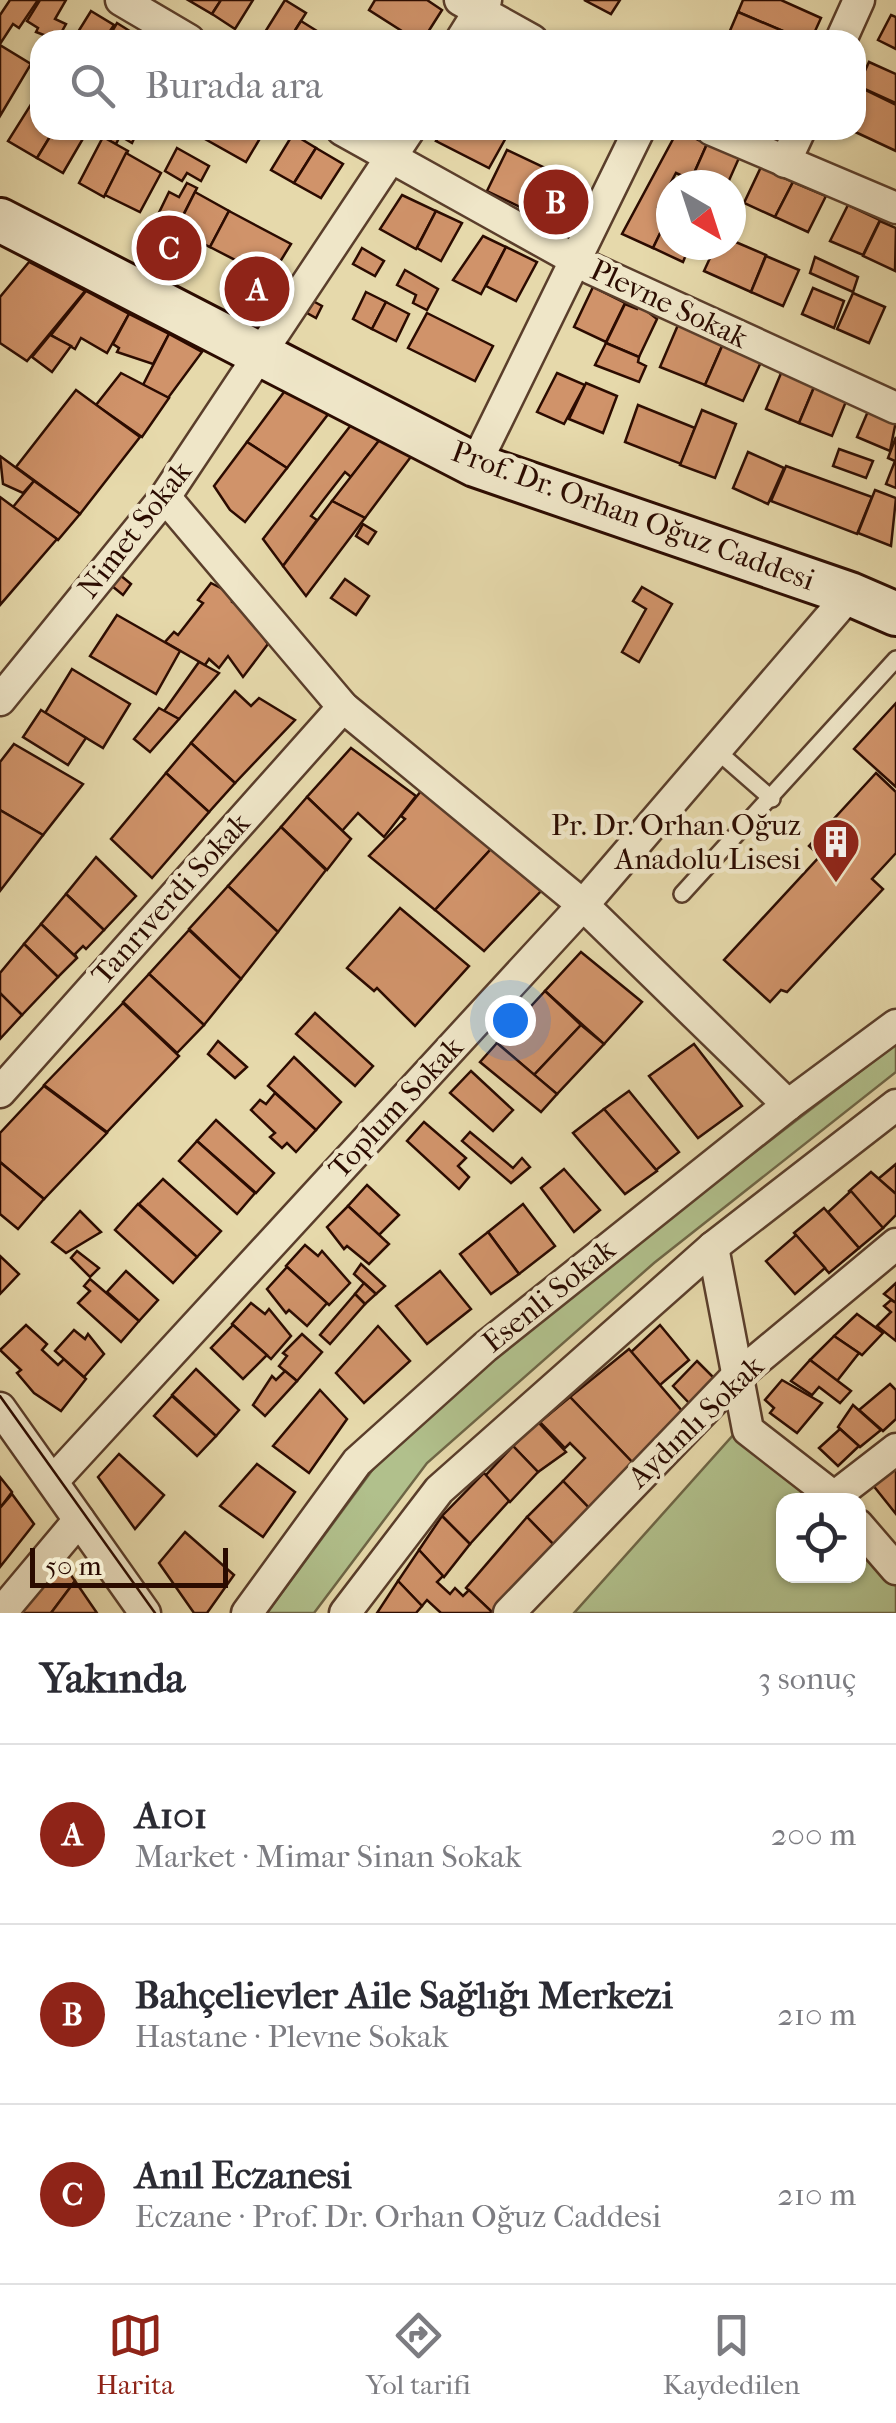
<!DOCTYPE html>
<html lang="tr">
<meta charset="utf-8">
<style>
body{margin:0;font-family:"IM FELL French Canon",serif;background:#f7f7f7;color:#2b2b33}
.controls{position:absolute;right:30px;bottom:30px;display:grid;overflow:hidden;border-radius:20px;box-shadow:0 2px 8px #0004}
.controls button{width:90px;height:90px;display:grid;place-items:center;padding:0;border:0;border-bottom:2px solid #e1e1e2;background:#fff;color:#2b2b33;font:50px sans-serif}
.compass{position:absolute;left:656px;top:170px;width:90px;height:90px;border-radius:50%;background:#fff;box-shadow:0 2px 8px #0004;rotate:141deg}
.scale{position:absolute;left:30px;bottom:25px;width:198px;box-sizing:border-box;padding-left:10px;border:5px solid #2b0b00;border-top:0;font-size:28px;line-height:35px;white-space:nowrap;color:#2b0b00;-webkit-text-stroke:8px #efe6c8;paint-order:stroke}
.you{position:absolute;left:510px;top:1020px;width:35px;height:35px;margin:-25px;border:8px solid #fff;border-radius:50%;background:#1a73e8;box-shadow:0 0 0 15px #1a73e833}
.badge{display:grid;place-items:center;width:65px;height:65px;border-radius:50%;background:#8f2418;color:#fff;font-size:32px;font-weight:700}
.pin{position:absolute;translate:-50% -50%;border:5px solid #fff;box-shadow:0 2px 10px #0006}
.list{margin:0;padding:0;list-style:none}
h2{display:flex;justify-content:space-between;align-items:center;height:130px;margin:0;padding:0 40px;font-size:42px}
h2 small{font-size:32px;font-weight:400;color:#7c7c81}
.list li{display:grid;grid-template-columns:65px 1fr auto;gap:30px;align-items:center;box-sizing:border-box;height:180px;padding:0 40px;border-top:2px solid #e1e1e2}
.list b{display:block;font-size:38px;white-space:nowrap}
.list p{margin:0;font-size:32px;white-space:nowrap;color:#7c7c81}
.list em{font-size:32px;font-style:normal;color:#7c7c81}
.icon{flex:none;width:55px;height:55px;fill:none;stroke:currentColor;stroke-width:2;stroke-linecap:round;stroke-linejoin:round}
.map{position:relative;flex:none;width:896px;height:1613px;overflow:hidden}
.search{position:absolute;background:#fff;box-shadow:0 2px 8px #0004;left:30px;right:30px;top:30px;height:110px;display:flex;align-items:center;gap:25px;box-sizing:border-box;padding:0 35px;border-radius:30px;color:#7c7c81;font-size:38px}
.sheet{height:670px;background:#fff}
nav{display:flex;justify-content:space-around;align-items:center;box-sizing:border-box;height:140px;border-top:2px solid #e1e1e2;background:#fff;font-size:28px;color:#7c7c81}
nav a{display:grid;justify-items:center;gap:5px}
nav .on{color:#8f2418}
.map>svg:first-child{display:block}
.green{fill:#b1c08c;stroke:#6e6646;stroke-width:2.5}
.building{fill:#d0936a;stroke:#2b0b00;stroke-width:2.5}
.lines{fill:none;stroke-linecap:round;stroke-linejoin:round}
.lane-casing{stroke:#5a3e2b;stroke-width:20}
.street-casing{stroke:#5a3e2b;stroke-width:35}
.secondary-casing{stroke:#2b0b00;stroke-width:48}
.lane{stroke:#efe6c8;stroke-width:15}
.street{stroke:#efe6c8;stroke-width:30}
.secondary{stroke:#efe6c8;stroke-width:42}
.tram{stroke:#2b0b00;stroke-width:2.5}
.labels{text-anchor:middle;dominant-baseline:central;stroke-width:9;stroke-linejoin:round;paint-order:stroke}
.street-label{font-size:30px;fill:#2b0b00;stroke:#efe6c8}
.poi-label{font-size:30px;fill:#2b0b00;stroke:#efe6c8;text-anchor:end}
</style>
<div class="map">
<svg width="896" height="1613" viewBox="0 0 896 1613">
<rect width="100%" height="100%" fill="#e6d9ab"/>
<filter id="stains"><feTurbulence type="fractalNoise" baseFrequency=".002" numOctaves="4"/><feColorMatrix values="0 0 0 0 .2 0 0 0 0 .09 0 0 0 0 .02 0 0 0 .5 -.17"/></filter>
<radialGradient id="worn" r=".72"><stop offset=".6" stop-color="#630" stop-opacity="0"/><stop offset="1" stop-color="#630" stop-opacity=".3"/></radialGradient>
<g class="green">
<path d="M896,1044V1072L654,1263L427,1463L314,1613H267L390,1446L489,1356Z"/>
<path d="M735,1433L822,1500H784V1576H858L859,1537L896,1581V1613H574Z"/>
</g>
<g class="building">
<path d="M10,0H38L19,28L13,24L0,44V15Z"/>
<path d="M40,0H66L55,19L66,24L57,40L36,32L38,28L27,21Z"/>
<path d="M188,0H221L212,14Z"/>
<path d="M221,0H253L235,29L212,14Z"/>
<path d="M285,0L306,13L289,40H260Z"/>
<path d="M375,0H427L442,10L423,40H416L369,10Z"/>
<path d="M584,0H620L611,14Z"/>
<path d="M743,0H781L821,18L811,40H804L738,12Z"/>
<path d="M91,11L114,25L104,40H73Z"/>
<path d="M738,12L804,40H726Z"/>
<path d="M891,15L896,17V49L878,40Z"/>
<path d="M301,21L325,36L322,40H289Z"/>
<path d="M117,23L144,40H107Z"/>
<path d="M0,45L31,64L0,116Z"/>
<path d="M869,62L896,74V103L858,86Z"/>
<path d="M857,86L896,105V151L851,130H856Z"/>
<path d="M40,90V130H54L37,158L8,141Z"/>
<path d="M54,130H88L63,173L37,158Z"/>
<path d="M99,130H138L132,143L120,136L116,144L97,134Z"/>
<path d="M189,130H265L246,162Z"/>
<path d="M444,130H500L508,134L489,168L436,141Z"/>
<path d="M678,130L707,144L691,180L676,173L658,207L670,213L653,248L622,234Z"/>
<path d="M293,134L316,148L294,183L271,170Z"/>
<path d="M103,137L128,151L104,197L79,183Z"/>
<path d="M707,144L739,158L727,185L691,180Z"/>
<path d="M177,148L209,166L201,181L187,173L182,181L165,171Z"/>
<path d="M316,148L343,164L321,198L294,183Z"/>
<path d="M507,150L575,182L555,224L487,191Z"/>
<path d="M126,153L161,173L140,212L105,195Z"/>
<path d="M761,167L793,182L775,217L744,203Z"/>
<path d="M793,182L826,196L808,232L775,217Z"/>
<path d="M187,183L197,188L176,229L169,226L166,232L153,225L169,192L179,197Z"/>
<path d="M195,192L229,211L210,247L176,230Z"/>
<path d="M402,195L436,211L416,249L380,229Z"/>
<path d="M848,205L880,220L863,255L830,241Z"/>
<path d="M229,211L291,244L270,278L210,247Z"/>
<path d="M436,211L462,223L441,261L417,248Z"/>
<path d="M670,213L671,245H690L683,262L653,248Z"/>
<path d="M880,221L896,228L895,271L863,256Z"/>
<path d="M483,236L506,247L481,294L453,280Z"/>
<path d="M731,240L766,255L751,292L704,271L716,245H731Z"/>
<path d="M506,247L537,262L516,301L486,286Z"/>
<path d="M362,248L384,261L375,276L353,264Z"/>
<path d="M766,256L799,270L783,306L751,292Z"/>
<path d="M815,257L858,277L853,292L810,273Z"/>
<path d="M29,262L85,291L27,361L0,343V297Z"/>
<path d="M405,270L438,289L427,310L413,303L416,295L397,285Z"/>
<path d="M593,287L625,303L606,342L574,327Z"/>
<path d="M813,288L844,301L834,328L802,314Z"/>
<path d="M86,291L129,314L107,353L81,338L75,349L51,335Z"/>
<path d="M366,292L386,302L372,329L353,319Z"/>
<path d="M853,293L885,307L869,343L837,329Z"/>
<path d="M313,301L322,306L316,318L307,313Z"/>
<path d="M386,302L409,314L396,341L372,329Z"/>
<path d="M625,304L637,309L639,305L657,319L639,357L606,343Z"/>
<path d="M427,313L493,346L475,381L408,348Z"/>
<path d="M129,314L169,334L153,364L117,352L119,348L113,344Z"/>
<path d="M678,325L723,344L705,385L660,367Z"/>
<path d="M169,334L202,352L168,398L143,385Z"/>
<path d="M50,335L71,346L52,372L32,357Z"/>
<path d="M606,343L639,357L638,362L646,366L639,382L595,365Z"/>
<path d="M723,344L761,362L743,401L705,385Z"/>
<path d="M782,371L815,385L799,423L766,409Z"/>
<path d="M121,373L169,398L142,437L96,405Z"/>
<path d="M557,373L585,385L564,424L537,412Z"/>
<path d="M586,383L617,396L603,433L569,419Z"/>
<path d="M815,385L847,399L832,436L799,423Z"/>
<path d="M287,388L329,413L287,468L247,442Z"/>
<path d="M76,390L140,437L80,514L16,467Z"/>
<path d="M638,405L695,428L681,464L625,442Z"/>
<path d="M869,409L896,421L890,451L857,437Z"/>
<path d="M702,410L736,424L715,478L680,465Z"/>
<path d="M351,425L381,438L351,477L345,472L324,499L311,516L317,520L283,566L263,539Z"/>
<path d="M896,437V488L886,484L895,461L888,458Z"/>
<path d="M381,438L413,454L365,518L332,501Z"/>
<path d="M247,442L287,468L245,522L230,510L214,486Z"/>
<path d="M839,449L873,461L866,478L833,466Z"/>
<path d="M748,452L784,468L768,504L733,488Z"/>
<path d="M0,456L34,481L23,493L3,484Z"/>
<path d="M786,466L872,497L857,534L771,501Z"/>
<path d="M34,481L80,514L58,540L13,507Z"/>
<path d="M875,490L896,498L891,546L858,533Z"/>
<path d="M0,497L57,539L0,605Z"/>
<path d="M332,501L365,518L306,596L283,566Z"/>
<path d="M363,524L376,532L368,544L356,536Z"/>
<path d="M120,575L131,584L123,595L112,586Z"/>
<path d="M345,579L369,596L356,615L331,598Z"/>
<path d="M211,583L232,594V602L240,605L268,644L243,677L228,656L219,668L209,659L205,665L165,642L174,632L178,635L203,603L198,600Z"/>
<path d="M642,587L672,604L639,662L622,652L646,609L633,601Z"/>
<path d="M117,615L180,651L156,694L90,656Z"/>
<path d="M199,662L219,673L179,719L164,711Z"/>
<path d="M72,669L130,704L103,748L45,713Z"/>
<path d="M235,691L251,706L259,698L295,720L235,783L191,743Z"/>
<path d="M896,703V787L854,749Z"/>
<path d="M159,708L179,719L150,752L134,739Z"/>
<path d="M41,710L86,738L68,765L23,737Z"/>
<path d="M191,743L235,783L209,812L166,773Z"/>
<path d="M14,744L83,784L43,835L0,810V762Z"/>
<path d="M351,748L416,796L384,837L358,813L342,831L307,797Z"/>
<path d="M166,773L209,812L152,878L111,839Z"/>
<path d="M876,773L896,792V853L872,879L883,889L787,992L781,990L770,1002L724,960L820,856L809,846Z"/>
<path d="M421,791L491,849L435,910L369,856L405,819L401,816Z"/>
<path d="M307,797L351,839L327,870L281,827Z"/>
<path d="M0,810L43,835L0,891Z"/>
<path d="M281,827L326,870L278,932L228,886Z"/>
<path d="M491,849L541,891L484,951L435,910Z"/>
<path d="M96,857L136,896L104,930L66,894Z"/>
<path d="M228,886L278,932L241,979L189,929Z"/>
<path d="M66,894L104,930L86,949L83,946L75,954L77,958L41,924Z"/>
<path d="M400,908L469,966L415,1026L377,988L374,991L347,968Z"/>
<path d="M41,924L77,958L58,977L24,944Z"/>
<path d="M189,930L241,979L204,1025L149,974Z"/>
<path d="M24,944L58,977L22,1015L0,994V973Z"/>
<path d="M581,952L642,1002L604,1044L545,991Z"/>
<path d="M149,974L204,1025L177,1053L123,1002Z"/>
<path d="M545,991L581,1025L534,1075L497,1043Z"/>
<path d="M0,993L22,1015L0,1039Z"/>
<path d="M123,1003L179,1056L107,1132L44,1085Z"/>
<path d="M315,1013L373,1066L355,1086L296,1034Z"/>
<path d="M581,1025L604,1044L557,1094L534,1075Z"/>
<path d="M218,1041L247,1067L235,1078L208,1054Z"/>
<path d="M497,1043L557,1094L541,1112L480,1062Z"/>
<path d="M694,1044L742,1106L698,1138L649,1076Z"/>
<path d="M294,1057L341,1102L316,1130L268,1086Z"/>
<path d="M471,1071L513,1110L493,1131L450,1093Z"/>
<path d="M44,1086L107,1133L44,1199L0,1162V1133Z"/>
<path d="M629,1091L679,1152L656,1170L604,1109Z"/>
<path d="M275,1093L316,1130L296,1152L287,1143L282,1148L270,1137L275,1133L251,1110L260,1100L266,1104Z"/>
<path d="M604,1109L657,1171L625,1194L573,1133Z"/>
<path d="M216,1120L274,1173L256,1193L197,1141Z"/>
<path d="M424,1122L466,1158L458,1166L469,1177L459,1189L407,1141Z"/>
<path d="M470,1132L513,1168L522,1158L530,1167L511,1183L462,1141Z"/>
<path d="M197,1141L255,1193L237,1214L179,1161Z"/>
<path d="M0,1162L44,1199L18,1229L0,1214Z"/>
<path d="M896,1164V1194L878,1179Z"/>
<path d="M564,1169L600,1210L574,1232L541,1188Z"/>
<path d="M871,1172L896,1194V1215L883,1228L849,1191Z"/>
<path d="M163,1179L221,1231L197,1257L139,1204Z"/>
<path d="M367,1185L399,1215L379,1235L348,1206Z"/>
<path d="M851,1191L883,1228L859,1248L828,1212Z"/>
<path d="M138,1204L197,1257L173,1283L115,1230Z"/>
<path d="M523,1204L555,1246L519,1274L488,1232Z"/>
<path d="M348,1206L389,1244L369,1264L347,1246L344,1249L327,1227Z"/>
<path d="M824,1208L859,1248L829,1273L794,1233Z"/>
<path d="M80,1211L101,1232L66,1253L52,1242Z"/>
<path d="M488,1232L519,1274L491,1294L460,1254Z"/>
<path d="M796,1235L825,1268L795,1294L766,1261Z"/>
<path d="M305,1245L318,1256L322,1251L350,1283L329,1305L286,1266Z"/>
<path d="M77,1251L99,1268L90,1277L71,1258Z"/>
<path d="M0,1256L19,1274L0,1294Z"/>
<path d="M361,1264L385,1286L376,1294L354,1274Z"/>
<path d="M287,1267L327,1303L307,1326L289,1310L286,1313L267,1289Z"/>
<path d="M126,1271L158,1300L139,1321L107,1292Z"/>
<path d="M440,1271L471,1309L427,1344L396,1306Z"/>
<path d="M90,1279L139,1321L121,1342L78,1303L90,1291L84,1286Z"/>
<path d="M364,1283L376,1294L365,1304L355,1294Z"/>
<path d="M896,1283V1303L884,1294Z"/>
<path d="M355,1294L365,1304L330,1344L320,1335Z"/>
<path d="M891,1300L896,1303V1341L877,1326L891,1312L884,1306Z"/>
<path d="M251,1303L265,1314L269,1309L291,1336L271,1359L232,1324Z"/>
<path d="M857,1314L883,1333L862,1355L834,1336Z"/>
<path d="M26,1325L47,1344L42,1350L58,1365L64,1359L86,1379L61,1411L34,1393L17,1373L21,1370L0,1350Z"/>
<path d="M233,1325L267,1355L243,1379L211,1348Z"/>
<path d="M660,1325L689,1360L660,1385L631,1352Z"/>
<path d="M378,1326L410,1361L364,1403L336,1373Z"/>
<path d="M74,1330L85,1339L88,1334L104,1354L84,1377L55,1351Z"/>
<path d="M302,1334L322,1352L297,1381L279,1366L287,1356L283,1353Z"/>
<path d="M834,1336L859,1353L837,1381L810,1360Z"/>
<path d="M629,1349L683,1412L633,1463L570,1397Z"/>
<path d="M810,1360L851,1391L840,1403L819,1387L812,1395L791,1381Z"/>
<path d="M697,1361L715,1379L690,1404L673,1386Z"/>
<path d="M196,1369L239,1410L216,1436L172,1395Z"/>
<path d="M285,1371L297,1381L265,1416L253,1405L272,1376L276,1380Z"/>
<path d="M782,1380L822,1403L797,1433L770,1413L774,1408L765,1400Z"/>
<path d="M890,1384L896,1390V1419L883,1431L859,1410Z"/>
<path d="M320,1390L347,1419L309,1473L273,1446Z"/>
<path d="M172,1396L216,1436L197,1456L154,1416Z"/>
<path d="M570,1397L633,1463L591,1510L563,1481L585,1458L570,1443L565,1448L540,1422Z"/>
<path d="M853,1405L881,1430L860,1447L838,1427Z"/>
<path d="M538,1422L566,1452L538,1472L513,1446Z"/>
<path d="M840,1429L859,1446L838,1466L819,1448Z"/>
<path d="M513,1446L538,1472L510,1502L485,1476Z"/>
<path d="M119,1454L164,1495L135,1529L98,1477Z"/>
<path d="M257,1464L295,1492L263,1537L220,1506Z"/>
<path d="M896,1465V1514L872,1484Z"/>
<path d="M484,1473L509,1501L470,1544L442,1516Z"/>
<path d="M0,1477L12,1492L0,1508Z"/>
<path d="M563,1481L591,1510L554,1545L527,1517Z"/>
<path d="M12,1494L34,1524L0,1567V1508Z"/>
<path d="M442,1516L470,1544L444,1577L419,1550Z"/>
<path d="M527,1517L554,1545L493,1613L466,1588Z"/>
<path d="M185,1532L234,1575L207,1613H194L159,1563Z"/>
<path d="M419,1550L443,1576L437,1582L450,1594L455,1588L463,1596L469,1590L493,1613H441L427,1600L422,1606L398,1581Z"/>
<path d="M60,1559L75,1581L51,1613H7Z"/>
<path d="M75,1581L97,1613H51Z"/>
<path d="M398,1581L422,1606L416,1613H377Z"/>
</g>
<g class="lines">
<g class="lane-casing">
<g id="lane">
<path d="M716,750L772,799"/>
<path d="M682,894L896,659"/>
</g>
</g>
<g class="street-casing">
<g id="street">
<path d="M121,0L189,40"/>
<path d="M460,0L532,40"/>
<path d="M461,40L486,0"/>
<path d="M841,40L859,0"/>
<path d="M342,130L590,268L896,408"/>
<path d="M712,130L896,208"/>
<path d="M785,162L800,130"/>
<path d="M475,465L639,130"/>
<path d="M165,497L343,707L583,905L788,1105"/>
<path d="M0,700L165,497L409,130"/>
<path d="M0,1092L343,707"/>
<path d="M713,1247L748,1430L838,1500"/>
<path d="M0,1408L145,1613"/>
<path d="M53,1481L583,905L850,594"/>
<path d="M834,1497L896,1449"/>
<path d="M858,1525L896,1569"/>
<path d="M1,1613L79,1520"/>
<path d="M247,1613L357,1462L485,1347L788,1105L896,1025"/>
<path d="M345,1613L439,1490L713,1247L896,1105"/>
<path d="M509,1613L735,1378L896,1244"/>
</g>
</g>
<g class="secondary-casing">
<path id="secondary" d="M0,220L475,465L850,594L896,614"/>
</g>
<use href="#lane" class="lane"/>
<use href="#street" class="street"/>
<use href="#secondary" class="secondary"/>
<path class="tram" d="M0,1396L155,1613"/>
</g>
<defs>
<g id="building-pin" transform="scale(2.5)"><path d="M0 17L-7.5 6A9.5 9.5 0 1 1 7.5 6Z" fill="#8f2418" stroke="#efe6c8"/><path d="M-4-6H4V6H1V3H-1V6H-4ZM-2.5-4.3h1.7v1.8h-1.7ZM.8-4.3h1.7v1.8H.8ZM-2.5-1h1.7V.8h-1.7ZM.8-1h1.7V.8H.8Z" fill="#fff"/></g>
</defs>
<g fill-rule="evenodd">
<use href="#building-pin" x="836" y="842"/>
</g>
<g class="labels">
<g class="street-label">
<text transform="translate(669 304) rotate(25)">Plevne Sokak</text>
<text transform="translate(633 516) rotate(20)">Prof. Dr. Orhan Oğuz Caddesi</text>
<text transform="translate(135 530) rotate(-52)">Nimet Sokak</text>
<text transform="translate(171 899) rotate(-48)">Tanrıverdi Sokak</text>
<text transform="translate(396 1108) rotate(-47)">Toplum Sokak</text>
<text transform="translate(549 1296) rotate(-39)">Esenli Sokak</text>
<text transform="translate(696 1422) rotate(-44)">Aydınlı Sokak</text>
</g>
<g class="poi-label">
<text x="801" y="825">Pr. Dr. Orhan Oğuz<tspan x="801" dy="34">Anadolu Lisesi</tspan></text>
</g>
</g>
<rect width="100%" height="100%" filter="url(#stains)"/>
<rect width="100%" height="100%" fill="url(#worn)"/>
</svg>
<div class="controls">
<button><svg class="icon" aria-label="locate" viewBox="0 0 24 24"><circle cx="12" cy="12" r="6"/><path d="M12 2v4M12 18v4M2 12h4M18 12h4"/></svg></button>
</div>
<svg class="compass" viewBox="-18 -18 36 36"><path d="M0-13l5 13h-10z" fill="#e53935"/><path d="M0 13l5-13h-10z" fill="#7c7c81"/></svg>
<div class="scale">50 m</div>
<div class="you"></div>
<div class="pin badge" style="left:257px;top:289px">A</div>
<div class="pin badge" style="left:556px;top:202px">B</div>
<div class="pin badge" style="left:169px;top:248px">C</div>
<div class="search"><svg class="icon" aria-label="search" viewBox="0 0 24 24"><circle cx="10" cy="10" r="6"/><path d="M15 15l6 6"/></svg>Burada ara</div>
</div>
<section class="sheet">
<h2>Yakında<small>3 sonuç</small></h2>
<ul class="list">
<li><span class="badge">A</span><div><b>A101</b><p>Market · Mimar Sinan Sokak</p></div><em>200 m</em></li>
<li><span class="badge">B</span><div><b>Bahçelievler Aile Sağlığı Merkezi</b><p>Hastane · Plevne Sokak</p></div><em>210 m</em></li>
<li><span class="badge">C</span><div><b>Anıl Eczanesi</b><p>Eczane · Prof. Dr. Orhan Oğuz Caddesi</p></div><em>210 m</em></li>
</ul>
</section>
<nav>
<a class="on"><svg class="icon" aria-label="map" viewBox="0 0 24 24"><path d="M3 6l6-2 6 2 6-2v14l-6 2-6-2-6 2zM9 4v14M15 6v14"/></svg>Harita</a>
<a><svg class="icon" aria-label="directions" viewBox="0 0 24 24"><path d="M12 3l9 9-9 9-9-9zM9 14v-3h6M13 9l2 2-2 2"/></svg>Yol tarifi</a>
<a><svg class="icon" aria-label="saved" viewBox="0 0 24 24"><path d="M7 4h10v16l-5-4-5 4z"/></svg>Kaydedilen</a>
</nav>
